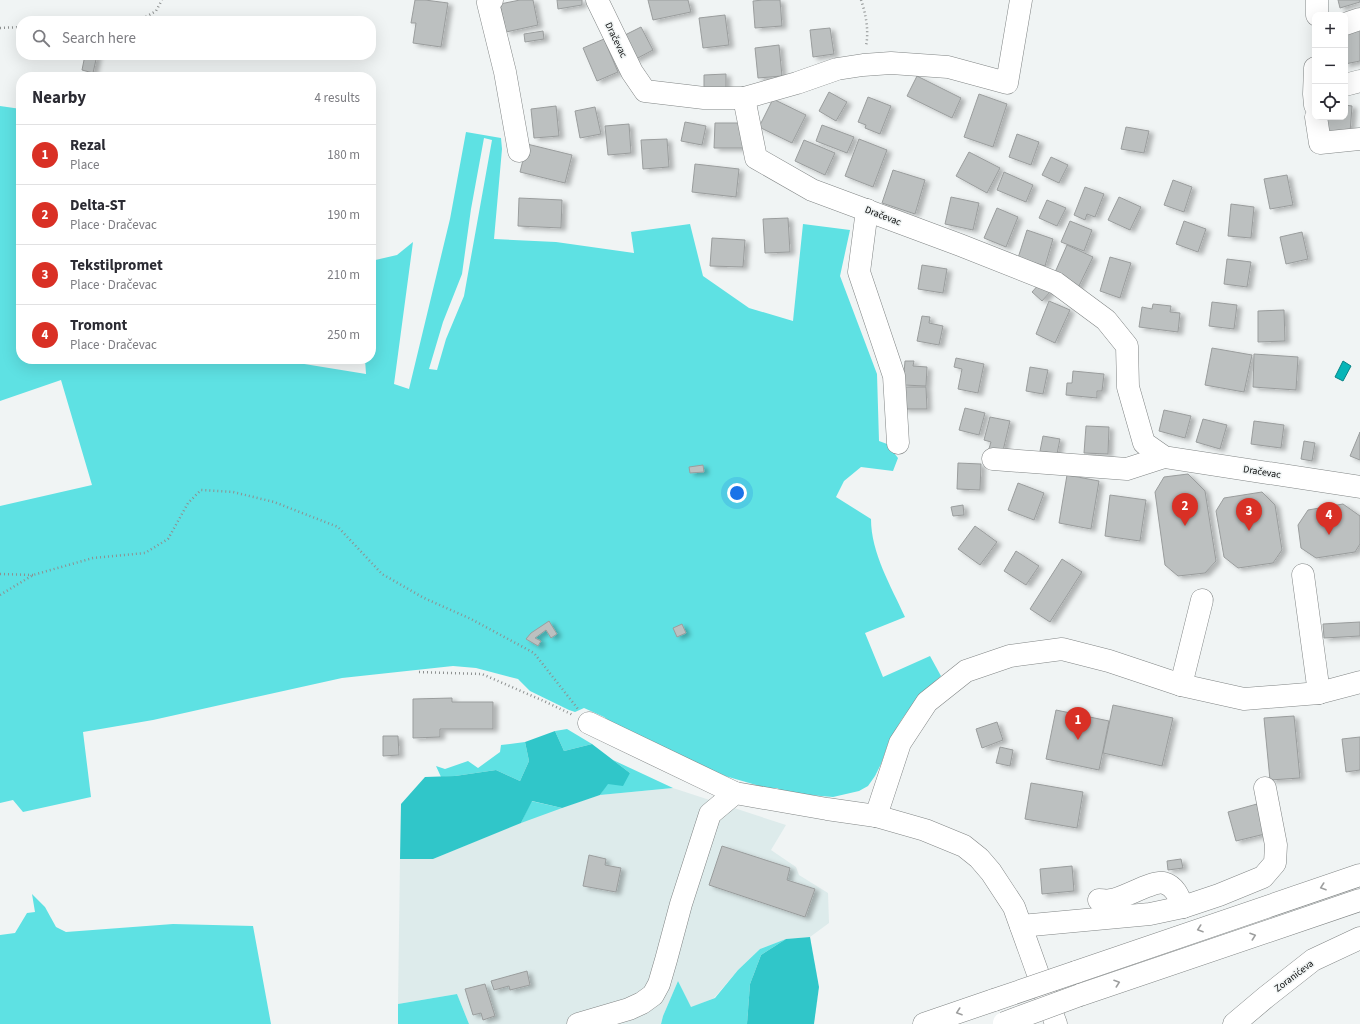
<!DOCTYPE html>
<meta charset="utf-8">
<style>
body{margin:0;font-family:"Source Sans 3",sans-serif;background:#f7f7f7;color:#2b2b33}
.controls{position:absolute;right:12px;top:12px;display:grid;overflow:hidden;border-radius:8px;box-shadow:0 4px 16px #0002}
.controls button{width:36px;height:36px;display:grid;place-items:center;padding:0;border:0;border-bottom:1px solid #e1e1e2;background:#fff;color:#2b2b33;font:20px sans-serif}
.you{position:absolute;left:737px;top:493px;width:14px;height:14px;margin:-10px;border:3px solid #fff;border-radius:50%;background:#1a73e8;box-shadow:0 0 0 6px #1a73e833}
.badge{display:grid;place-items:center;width:26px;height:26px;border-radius:50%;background:#d93025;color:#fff;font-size:13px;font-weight:700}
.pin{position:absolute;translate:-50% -33px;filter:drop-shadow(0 1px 2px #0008)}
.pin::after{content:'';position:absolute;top:21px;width:14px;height:12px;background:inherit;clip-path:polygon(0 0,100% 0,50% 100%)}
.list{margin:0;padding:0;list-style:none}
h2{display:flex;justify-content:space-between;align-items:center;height:52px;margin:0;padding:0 16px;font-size:17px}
h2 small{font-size:13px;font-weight:400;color:#7c7c81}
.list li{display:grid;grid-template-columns:26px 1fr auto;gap:12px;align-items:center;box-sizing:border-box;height:60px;padding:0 16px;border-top:1px solid #e1e1e2}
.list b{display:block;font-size:15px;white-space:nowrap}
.list p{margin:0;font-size:13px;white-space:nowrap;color:#7c7c81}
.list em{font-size:13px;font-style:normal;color:#7c7c81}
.icon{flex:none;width:22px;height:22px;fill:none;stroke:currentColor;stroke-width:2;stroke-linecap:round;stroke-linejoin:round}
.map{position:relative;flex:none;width:1360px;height:1024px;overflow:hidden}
.search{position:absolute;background:#fff;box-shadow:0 4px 16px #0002;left:16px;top:16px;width:360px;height:44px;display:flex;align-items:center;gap:10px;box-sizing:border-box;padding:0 14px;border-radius:16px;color:#7c7c81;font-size:15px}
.panel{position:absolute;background:#fff;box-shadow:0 4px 16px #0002;left:16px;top:72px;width:360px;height:292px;border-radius:16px}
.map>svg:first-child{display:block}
.built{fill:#ddebeb}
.green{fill:#5ee1e3;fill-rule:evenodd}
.forest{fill:#30c6c9}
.water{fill:#06b5b8;stroke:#088385}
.building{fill:#bcc0c0;stroke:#9a9d9d;filter:url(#shadow)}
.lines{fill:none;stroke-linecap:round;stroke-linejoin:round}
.minor-casing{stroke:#818585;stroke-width:23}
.highway-casing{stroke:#818585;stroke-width:23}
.path{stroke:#8d9090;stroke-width:2.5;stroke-dasharray:1 3;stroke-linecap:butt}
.minor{stroke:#fff;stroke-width:22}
.highway{stroke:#fff;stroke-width:22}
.highway-bridge-casing{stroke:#818585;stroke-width:23;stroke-linecap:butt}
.highway-bridge{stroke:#fff;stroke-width:22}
.oneway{stroke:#9d9e9e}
.labels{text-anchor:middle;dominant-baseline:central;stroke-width:3;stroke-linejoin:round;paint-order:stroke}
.street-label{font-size:10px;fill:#0b0d0d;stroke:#f0f4f4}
</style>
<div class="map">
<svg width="1360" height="1024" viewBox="0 0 1360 1024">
<defs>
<filter id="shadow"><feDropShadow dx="4.5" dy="2.5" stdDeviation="2" flood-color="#0004"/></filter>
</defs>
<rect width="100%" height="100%" fill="#f0f4f4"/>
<path class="built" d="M673,788L786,825L771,850L796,867L799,875L828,893L829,923L810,937L786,939L760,949L738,970L714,998L691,1008L678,981L663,1016L661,1024H469L457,994L398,1004L400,859H433L539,815L600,795Z"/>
<g class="green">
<path d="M0,106L21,109V359H290L292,362L366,374L365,359H371V261L397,255L413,242L394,384L409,389L450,219L466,132L501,138L502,149L494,239L556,242L634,253L631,232L690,224L703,276L749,308L793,321L803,224L850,230L840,276L877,374L879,441L887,444L898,458L893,471L861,467L844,481L836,497L871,519C871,553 891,586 905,617L865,633L883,677L930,656L941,676L919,696L902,719L889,741L881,764L875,776L868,786L859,791L833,797L786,793L777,788H767L725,776L689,762L612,723L604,717L584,708L575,712L569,710L530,691L518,679L476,668L453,666L342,678L153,720L83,732L91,797L23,812L13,800L0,803V506L92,485L61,380L0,401ZM484,138L492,140L464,296L446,339L437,370L429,369L443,322L462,274L471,209Z"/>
<path d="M567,729L592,744L564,751L555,731Z"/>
<path d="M525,742L529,761L520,781L496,770L455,776L441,777L436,766L445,769L468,761L478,768L500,752L501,745Z"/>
<path d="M613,760L673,788L600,795L607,784L630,773Z"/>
<path d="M531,801L562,808L521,823Z"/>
<path d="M32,894L45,907L56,927L66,932L173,924L253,926L271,1024H0V935L15,933L27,913L35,912Z"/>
<path d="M786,939L761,955L750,984L747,1024H661L663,1016L678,981L691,1007L715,998L738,970L760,949Z"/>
<path d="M457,994L469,1024H398V1004Z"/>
</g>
<g class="forest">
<path d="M555,731L564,751L592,744L630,773L623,786L608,784L600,795L562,808L532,801L521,823L433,859H400L401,804L425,777L455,776L496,770L520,781L529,761L525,742Z"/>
<path d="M810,937L819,987L814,1024H747L750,984L761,955L786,939Z"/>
</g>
<path class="water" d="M1343,361L1351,366L1343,381L1335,377Z"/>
<g class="building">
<path d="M415,0H425L448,3L441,47L413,43L416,23H411Z"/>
<path d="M520,0H533L538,25L506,32L500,4Z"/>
<path d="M557,0H582V5L558,9Z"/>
<path d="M648,0H688L691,12L653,20Z"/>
<path d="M763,0H780L782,26L755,28L753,1Z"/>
<path d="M1338,0H1360V2L1340,8Z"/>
<path d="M725,15L729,45L703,48L699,18Z"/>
<path d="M641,27L653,50L634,60L621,37Z"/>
<path d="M830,28L834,54L813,57L810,30Z"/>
<path d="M1360,30V61L1345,64V33Z"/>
<path d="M543,31L544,39L525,42L524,34Z"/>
<path d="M604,39L618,72L597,81L583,48Z"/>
<path d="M779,45L782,76L758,78L755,48Z"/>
<path d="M85,55H97L93,73L82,70Z"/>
<path d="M726,74V89H704V75Z"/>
<path d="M917,76L961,98L952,118L907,96Z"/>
<path d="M829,92L847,102L836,121L819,111Z"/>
<path d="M979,94L1007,104L993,147L964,137Z"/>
<path d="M868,97L891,106L880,134L865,128L866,125L858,122Z"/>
<path d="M773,99L806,115L792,143L759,127Z"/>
<path d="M1345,105L1352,106L1350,133L1325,131L1326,117H1345Z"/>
<path d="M556,106L559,136L534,138L531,109Z"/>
<path d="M595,107L601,134L580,138L575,111Z"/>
<path d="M685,122L706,126L702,145L681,141Z"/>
<path d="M715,123H746V148H714Z"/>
<path d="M629,124L631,153L608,155L605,126Z"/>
<path d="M822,125L854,137L847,153L816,141Z"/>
<path d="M1126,127L1149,131L1144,153L1121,149Z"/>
<path d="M1017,134L1039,142L1031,165L1009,157Z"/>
<path d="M667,139L669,167L643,169L641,140Z"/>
<path d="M859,139L887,150L873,187L845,176Z"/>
<path d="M804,140L835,153L825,175L795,161Z"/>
<path d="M527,144L572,155L565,183L520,172Z"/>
<path d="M969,152L1000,168L987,193L956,176Z"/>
<path d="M1051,157L1068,165L1059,183L1042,175Z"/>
<path d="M695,164L739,169L736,197L692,192Z"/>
<path d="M893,170L925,180L915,214L882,203Z"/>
<path d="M1004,172L1033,185L1026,202L997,190Z"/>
<path d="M1287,175L1293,205L1270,209L1264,179Z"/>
<path d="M1173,180L1192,187L1184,212L1164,205Z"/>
<path d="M1085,187L1104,194L1095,217L1087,214L1085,220L1074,215Z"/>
<path d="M951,197L979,203L973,230L945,224Z"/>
<path d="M1119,197L1141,207L1130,230L1108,220Z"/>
<path d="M519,198L562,200L561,228L518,226Z"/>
<path d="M1047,200L1066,208L1057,226L1039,218Z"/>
<path d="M1231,204L1254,207L1251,238L1228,236Z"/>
<path d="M997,208L1018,217L1006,247L984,238Z"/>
<path d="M788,218L790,252L765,253L763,219Z"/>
<path d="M1070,221L1092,230L1084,251L1061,242Z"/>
<path d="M1184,221L1206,229L1198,252L1176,244Z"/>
<path d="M1027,230L1053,239L1045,266L1018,258Z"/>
<path d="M1302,232L1308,259L1286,264L1280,237Z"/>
<path d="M712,238L745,240L743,267L710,266Z"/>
<path d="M1067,245L1093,257L1078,288L1053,277Z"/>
<path d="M1110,257L1131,263L1120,298L1100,291Z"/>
<path d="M1227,259L1251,262L1247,287L1224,284Z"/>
<path d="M922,265L947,269L943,293L918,289Z"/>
<path d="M1041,282L1051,291L1042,301L1032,292Z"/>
<path d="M1049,301L1070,310L1055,343L1036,334Z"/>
<path d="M1212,302L1237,305L1234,329L1209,326Z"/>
<path d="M1153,304L1171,306L1170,312L1180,313L1178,332L1139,327L1142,307L1152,309Z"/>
<path d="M1284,310L1285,341L1258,342V311Z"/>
<path d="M922,316L930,317L929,323L943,326L939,345L917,341Z"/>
<path d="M1212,348L1252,355L1244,392L1205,385Z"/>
<path d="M1254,354L1298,357L1296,390L1253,387Z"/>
<path d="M956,358L984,364L978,393L958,389L962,369L954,367Z"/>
<path d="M905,361H914L913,366L927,367L926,386L903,385Z"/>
<path d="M1030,367L1048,370L1043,394L1026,391Z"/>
<path d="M1073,371L1104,374L1102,391H1097V398L1066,395L1067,383H1072Z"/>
<path d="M903,387H926L927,409H903Z"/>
<path d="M965,408L985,413L979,435L959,430Z"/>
<path d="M1164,410L1191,416L1185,438L1159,431Z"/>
<path d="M990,417L1010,421L1002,455L988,452L991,442L984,440Z"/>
<path d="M1203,419L1227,425L1220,449L1196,442Z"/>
<path d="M1254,421L1284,425L1281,448L1251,444Z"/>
<path d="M1086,426L1109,427L1108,454L1084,453Z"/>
<path d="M1360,432V460L1350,456Z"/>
<path d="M1043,436L1060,439L1057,454L1040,451Z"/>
<path d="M1304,441L1315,443L1312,461L1301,459Z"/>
<path d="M958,463L981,464L980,490L957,489Z"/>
<path d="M703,465L704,472L690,473L689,467Z"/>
<path d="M1188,474L1205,491L1216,561L1205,573L1178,576L1165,565L1155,492L1164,477Z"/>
<path d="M1067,475L1099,481L1091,529L1059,523Z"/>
<path d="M1018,483L1044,493L1034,520L1008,510Z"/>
<path d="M1262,492L1275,505L1282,550L1273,563L1238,568L1224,557L1216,511L1224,498Z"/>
<path d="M1110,495L1146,500L1140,541L1105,536Z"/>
<path d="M1343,504L1360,516V544L1355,552L1316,558L1301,548L1298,525L1308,510Z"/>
<path d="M963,505L964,515L953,516L951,507Z"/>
<path d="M975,526L997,542L980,565L958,549Z"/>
<path d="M1016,551L1039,566L1026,585L1004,571Z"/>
<path d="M1062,559L1082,572L1050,622L1030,609Z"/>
<path d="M549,621L557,634L551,638L546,630L535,638L541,641L538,646L526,639L531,633Z"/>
<path d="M1360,622V636L1324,638L1323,624Z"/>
<path d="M682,624L686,633L677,637L673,628Z"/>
<path d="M452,698V702H493V729H440V737L413,738V699Z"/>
<path d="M1113,705L1173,718L1162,766L1103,753Z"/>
<path d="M1056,710L1109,721L1099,770L1046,759Z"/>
<path d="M1294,716L1300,778L1270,780L1264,718Z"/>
<path d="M997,722L1003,740L982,748L976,729Z"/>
<path d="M383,736H398L399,755L383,756Z"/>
<path d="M1360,737V770L1346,772L1342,739Z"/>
<path d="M1000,747L1013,750L1010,766L996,763Z"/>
<path d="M1031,783L1083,792L1077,828L1025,819Z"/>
<path d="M1257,804L1265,834L1236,841L1228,812Z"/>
<path d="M722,846L790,868L787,880L815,889L805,917L709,885Z"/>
<path d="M589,855L606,859L605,865L621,868L616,892L583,886Z"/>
<path d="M1181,859L1183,868L1168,870L1167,861Z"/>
<path d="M1072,866L1074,891L1042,894L1040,869Z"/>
<path d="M527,971L530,985L510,990L509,986L494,990L491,981Z"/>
<path d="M485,984L495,1016L483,1020L481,1013L473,1015L465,989Z"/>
</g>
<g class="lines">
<g class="minor-casing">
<g id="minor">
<path d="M492,0L488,3L505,72L519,151"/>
<path d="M597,0L632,72L645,91L704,98H744L756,158L812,190L960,245L1056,283L1106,320L1127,346L1128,387L1144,443L1164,457L1360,487"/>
<path d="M1317,15V0"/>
<path d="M1345,24L1360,19"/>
<path d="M1315,68L1314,94L1315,105"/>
<path d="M1345,85L1360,81"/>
<path d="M744,98L797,83L837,69L863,65L891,63L948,67L1007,83L1021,0"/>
<path d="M1316,117L1320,143L1360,139"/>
<path d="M867,210L859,272L894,376L898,443"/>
<path d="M993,459L1127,469L1164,457"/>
<path d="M1303,575L1319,693"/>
<path d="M1181,685L1202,600"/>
<path d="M589,723L735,793"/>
<path d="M876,816L900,743L927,702L966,671L1010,656L1062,649L1109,661L1181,685L1244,699L1319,693L1360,682"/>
<path d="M1099,900C1103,900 1107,901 1111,900C1123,899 1153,880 1164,883C1175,886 1179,897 1183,907"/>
<path d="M1021,926L1150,914L1183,907L1219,895L1263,877L1275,863L1276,845L1265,788"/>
<path d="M578,1024L629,1009L642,1003L653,995L659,984L666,960L681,904L710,814L735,793L827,809L876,816L925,830L964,846L979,858L991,872L1014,907L1056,1024"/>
<path d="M1234,1024L1266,997L1313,960L1360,938"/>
</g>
</g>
<g class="highway-casing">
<g id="highway">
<path d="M1076,972L1360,875"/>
<path d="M1080,995L1360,900"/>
<path d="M924,1024L994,1000"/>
</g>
</g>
<g class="path">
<path d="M861,0C866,14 869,31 866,46"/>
<path d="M139,21L156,11L162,0"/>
<path d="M0,28L21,27"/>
<path d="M0,574L33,575"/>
<path d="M0,595L33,575L93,558L145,553L168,539L188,503L201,490L233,492L274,502L338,527L382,574L424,598L471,619L534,653L578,709"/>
<path d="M419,672L482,674L546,702L573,715"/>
</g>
<use href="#minor" class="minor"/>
<use href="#highway" class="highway"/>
<g class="highway-bridge-casing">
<g id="highway-bridge">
<path d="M994,1000L1076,972"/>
<path d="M1004,1023L1080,995"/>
</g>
</g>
<use href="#highway-bridge" class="highway-bridge"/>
</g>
<defs><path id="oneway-chevron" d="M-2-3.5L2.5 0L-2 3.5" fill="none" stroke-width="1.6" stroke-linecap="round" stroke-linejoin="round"/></defs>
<g class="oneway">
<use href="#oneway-chevron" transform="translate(1323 887) rotate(161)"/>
<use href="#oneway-chevron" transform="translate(1200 929) rotate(161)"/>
<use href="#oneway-chevron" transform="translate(1253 936) rotate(-19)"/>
<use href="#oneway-chevron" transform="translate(1117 983) rotate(-19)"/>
<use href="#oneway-chevron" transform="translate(959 1012) rotate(161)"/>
</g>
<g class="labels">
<g class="street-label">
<text transform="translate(616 40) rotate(64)">Dračevac</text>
<text transform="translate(883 216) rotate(21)">Dračevac</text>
<text transform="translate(1262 472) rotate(9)">Dračevac</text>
<text transform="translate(1294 976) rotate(-37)">Zoranićeva</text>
</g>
</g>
</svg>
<div class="controls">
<button>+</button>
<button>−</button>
<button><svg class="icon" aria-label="locate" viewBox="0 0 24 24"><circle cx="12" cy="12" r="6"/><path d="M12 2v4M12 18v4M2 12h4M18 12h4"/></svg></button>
</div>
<div class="you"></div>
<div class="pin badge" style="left:1078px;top:740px">1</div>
<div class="pin badge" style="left:1185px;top:526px">2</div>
<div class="pin badge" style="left:1249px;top:531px">3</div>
<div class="pin badge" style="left:1329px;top:535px">4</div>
<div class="search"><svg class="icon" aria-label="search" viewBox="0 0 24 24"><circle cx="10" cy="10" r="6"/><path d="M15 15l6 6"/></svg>Search here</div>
<section class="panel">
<h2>Nearby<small>4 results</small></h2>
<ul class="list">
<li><span class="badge">1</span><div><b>Rezal</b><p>Place</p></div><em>180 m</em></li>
<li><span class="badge">2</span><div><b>Delta-ST</b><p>Place · Dračevac</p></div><em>190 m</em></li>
<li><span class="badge">3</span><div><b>Tekstilpromet</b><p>Place · Dračevac</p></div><em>210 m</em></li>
<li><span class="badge">4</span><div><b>Tromont</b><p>Place · Dračevac</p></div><em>250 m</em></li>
</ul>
</section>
</div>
